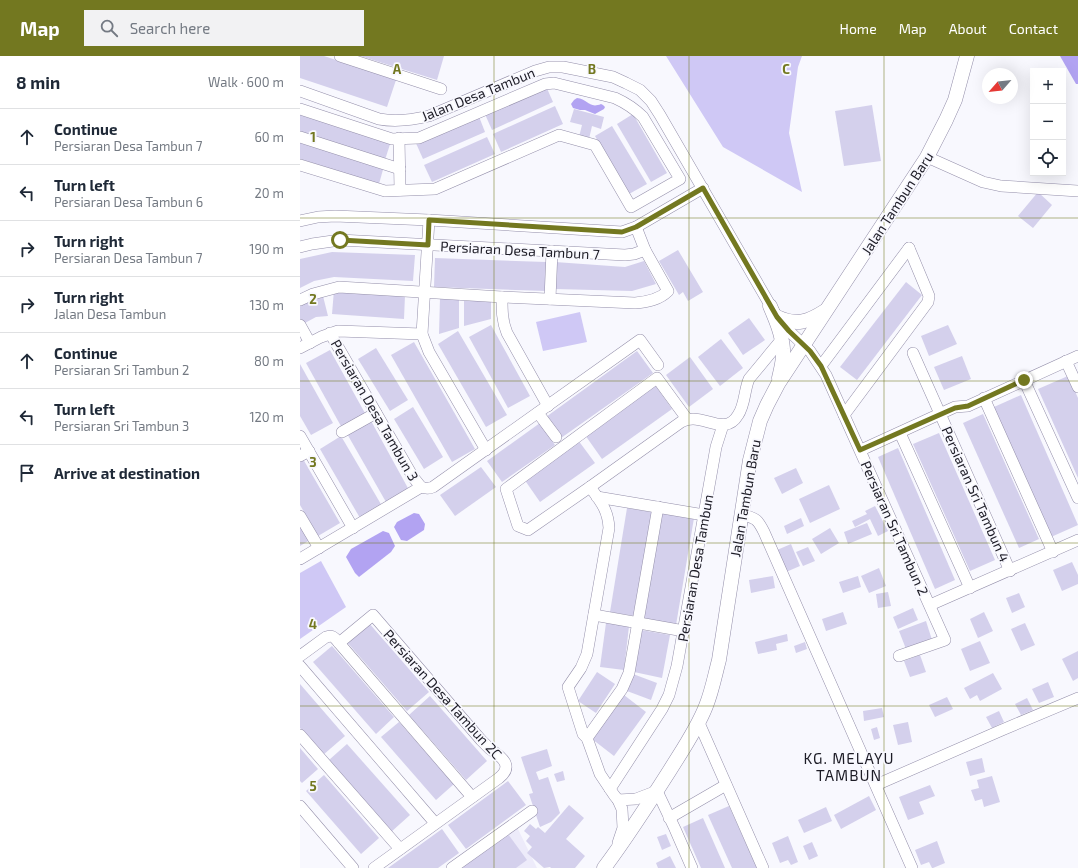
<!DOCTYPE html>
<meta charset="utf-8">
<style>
body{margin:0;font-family:"Exo 2",sans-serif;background:#f2f2f3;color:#1f2937}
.controls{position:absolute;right:12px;top:12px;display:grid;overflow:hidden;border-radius:0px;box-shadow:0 4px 16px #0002}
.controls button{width:36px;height:36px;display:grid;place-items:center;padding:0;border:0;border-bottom:1px solid #e0e1e3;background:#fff;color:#1f2937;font:20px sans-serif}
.compass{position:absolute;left:682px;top:12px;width:36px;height:36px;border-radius:50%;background:#fff;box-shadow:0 4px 16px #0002;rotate:242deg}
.stop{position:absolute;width:12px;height:12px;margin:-9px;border:3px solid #737820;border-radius:50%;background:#fff}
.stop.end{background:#737820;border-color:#fff;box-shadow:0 1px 4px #0008}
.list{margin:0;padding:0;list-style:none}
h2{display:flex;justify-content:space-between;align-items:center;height:52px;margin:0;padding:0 16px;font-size:17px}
h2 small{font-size:13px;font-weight:400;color:#747a83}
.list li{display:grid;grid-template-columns:26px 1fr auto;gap:12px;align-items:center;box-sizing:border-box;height:56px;padding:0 16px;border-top:1px solid #e0e1e3}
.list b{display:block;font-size:15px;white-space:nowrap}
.list p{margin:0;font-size:13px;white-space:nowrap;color:#747a83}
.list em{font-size:13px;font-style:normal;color:#747a83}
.icon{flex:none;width:22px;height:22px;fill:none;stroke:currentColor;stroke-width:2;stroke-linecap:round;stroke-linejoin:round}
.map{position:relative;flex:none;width:778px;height:812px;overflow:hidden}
header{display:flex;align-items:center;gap:24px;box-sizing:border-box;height:56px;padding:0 20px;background:#737820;color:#fff}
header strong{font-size:19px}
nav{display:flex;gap:22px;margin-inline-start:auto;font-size:14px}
.search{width:280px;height:36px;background:#f2f2f3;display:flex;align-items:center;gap:10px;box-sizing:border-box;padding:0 14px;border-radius:0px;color:#747a83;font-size:15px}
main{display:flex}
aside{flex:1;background:#fff}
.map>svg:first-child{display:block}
.built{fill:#edebfa}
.green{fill:#cfc8f5}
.water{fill:#b2a3f2}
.building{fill:#d4d0ec}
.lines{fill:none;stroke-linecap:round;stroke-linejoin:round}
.minor-casing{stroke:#948faa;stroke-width:12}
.major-casing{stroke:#948faa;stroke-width:15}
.minor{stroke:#fff;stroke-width:11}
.major{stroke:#fff;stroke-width:14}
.route{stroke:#737820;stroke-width:5}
.grid{fill:none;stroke:#737820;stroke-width:1;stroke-opacity:0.55}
.labels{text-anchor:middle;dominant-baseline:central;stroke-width:3.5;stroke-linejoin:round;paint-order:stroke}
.street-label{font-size:14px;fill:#1d1c26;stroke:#f8f8fe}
.neighbourhood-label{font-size:15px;letter-spacing:1px;fill:#1d1c26;stroke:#f8f8fe}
.grid-label{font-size:13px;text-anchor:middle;font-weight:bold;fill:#737820;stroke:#f8f8fe;stroke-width:3.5;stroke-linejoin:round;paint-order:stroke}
</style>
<header>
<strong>Map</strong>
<div class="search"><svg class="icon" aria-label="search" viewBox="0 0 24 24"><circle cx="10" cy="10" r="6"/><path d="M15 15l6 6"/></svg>Search here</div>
<nav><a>Home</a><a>Map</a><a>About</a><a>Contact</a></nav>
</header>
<main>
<aside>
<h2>8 min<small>Walk · 600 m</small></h2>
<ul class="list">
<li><svg class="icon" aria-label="ahead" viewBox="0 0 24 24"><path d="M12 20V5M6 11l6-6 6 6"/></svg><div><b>Continue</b><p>Persiaran Desa Tambun 7</p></div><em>60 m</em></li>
<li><svg class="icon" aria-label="left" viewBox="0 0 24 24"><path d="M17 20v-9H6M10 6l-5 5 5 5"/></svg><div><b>Turn left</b><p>Persiaran Desa Tambun 6</p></div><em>20 m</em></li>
<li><svg class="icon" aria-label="right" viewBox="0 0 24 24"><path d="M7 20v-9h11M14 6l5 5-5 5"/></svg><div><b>Turn right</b><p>Persiaran Desa Tambun 7</p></div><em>190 m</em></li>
<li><svg class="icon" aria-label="right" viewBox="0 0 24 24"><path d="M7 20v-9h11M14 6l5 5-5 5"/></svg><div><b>Turn right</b><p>Jalan Desa Tambun</p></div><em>130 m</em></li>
<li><svg class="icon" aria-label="ahead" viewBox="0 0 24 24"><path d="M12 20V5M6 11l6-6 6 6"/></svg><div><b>Continue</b><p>Persiaran Sri Tambun 2</p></div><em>80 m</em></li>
<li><svg class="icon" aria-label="left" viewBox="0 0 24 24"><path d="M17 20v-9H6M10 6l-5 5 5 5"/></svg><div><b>Turn left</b><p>Persiaran Sri Tambun 3</p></div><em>120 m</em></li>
<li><svg class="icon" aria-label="arrive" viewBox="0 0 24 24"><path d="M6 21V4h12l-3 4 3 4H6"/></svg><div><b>Arrive at destination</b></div></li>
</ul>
</aside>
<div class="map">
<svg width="778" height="812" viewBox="0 0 778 812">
<rect width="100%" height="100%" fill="#f8f8fe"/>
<path class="built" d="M216,769L237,812H154Z"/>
<g class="green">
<path d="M366,0H502L498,11L489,77L502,136L423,91Z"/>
<path d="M280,256L287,286L243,295L236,266Z"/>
<path d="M21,505L46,551L0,583V517Z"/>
</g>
<g class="water">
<path d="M760,0H778V28H776Z"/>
<path d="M277,42C288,43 289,53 301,48L303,49L305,51L304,53L295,58L285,54H280L273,52L271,48L274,44Z"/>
<path d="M114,457L119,458L125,468L124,474L107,485L101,484L94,471L97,466Z"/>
<path d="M83,475L89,477L95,490L91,496L59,521L55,517L46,501L51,493Z"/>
</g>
<g class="building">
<path d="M0,0H24L96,24L87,51L0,22Z"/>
<path d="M60,0H144L137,24Z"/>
<path d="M245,28L253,46L192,74L184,56Z"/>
<path d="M572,49L581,105L544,110L535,55Z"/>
<path d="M255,50L263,68L201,96L193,78Z"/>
<path d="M274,53L304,61L301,73L292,70L289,83L279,81L282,69L270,66Z"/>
<path d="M0,56L91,85L85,104L0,77Z"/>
<path d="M178,58L185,76L123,103L115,85Z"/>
<path d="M333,58L367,117L351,126L317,68Z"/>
<path d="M312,70L347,128L329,138L295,80Z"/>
<path d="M187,81L195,98L132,126L124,109Z"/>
<path d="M0,83L84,110L79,128L0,103Z"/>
<path d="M738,136L752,149L733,172L718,160Z"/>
<path d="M378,194L403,236L388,245L383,236L379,239L359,205Z"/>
<path d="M32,196L115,199L113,225L34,221L14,225L0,232V203Z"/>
<path d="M135,202L246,206V235L134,231Z"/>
<path d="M344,205L356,228L332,235L255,233V206L325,211Z"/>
<path d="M606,226L622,239L557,324L540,311Z"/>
<path d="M34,234L105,239L104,263L32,258Z"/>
<path d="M23,240L28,260L16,261L3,268L0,263V247Z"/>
<path d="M140,242L159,243V272L139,278Z"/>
<path d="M164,245H191V263L164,270Z"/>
<path d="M449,262L465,284L443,299L428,277Z"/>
<path d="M191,269L230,340L208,352L169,281Z"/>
<path d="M648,269L657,288L629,300L621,280Z"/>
<path d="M158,275L207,359L186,371L138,288Z"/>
<path d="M421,283L443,312L420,330L398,301Z"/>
<path d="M114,286L175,393L152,406L91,299Z"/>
<path d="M76,292L108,344L90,355L58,303Z"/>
<path d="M30,294L66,359L42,372L6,307Z"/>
<path d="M337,295L353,317L261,382L246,361Z"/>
<path d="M662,300L671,323L644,334L634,311Z"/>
<path d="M390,301L413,333L389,351L366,319Z"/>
<path d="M0,308L33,367L11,379L0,360Z"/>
<path d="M768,320L778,342V422L738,333Z"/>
<path d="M355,329L372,353L302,403L285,379Z"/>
<path d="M721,339L778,469L751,481L694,351Z"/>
<path d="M113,351L143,401L124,413L94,363Z"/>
<path d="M683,358L739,483L719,492L663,367Z"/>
<path d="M70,363L109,434L86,446L46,376Z"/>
<path d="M240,367L255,389L202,426L187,405Z"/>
<path d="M639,377L695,504L670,515L613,388Z"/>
<path d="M41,380L82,450L60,462L20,393Z"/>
<path d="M278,384L295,407L240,446L224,423Z"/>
<path d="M598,392L655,524L635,533L578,401Z"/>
<path d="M3,403L40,467L18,480L0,449V405Z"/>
<path d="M181,411L196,431L155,460L140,439Z"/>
<path d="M496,412L503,427L482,438L474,422Z"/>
<path d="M529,429L540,453L510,467L499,443Z"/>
<path d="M575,450L588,475L578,480L570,463L555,471L552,465L567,458L565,455Z"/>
<path d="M327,452L352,456L335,560L310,556Z"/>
<path d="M361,456L394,462L376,569L342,563Z"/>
<path d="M501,462L504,470L487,478L484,470Z"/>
<path d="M0,467L10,484L0,490Z"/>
<path d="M567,467L572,478L548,488L544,476Z"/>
<path d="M530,472L539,487L521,498L512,483Z"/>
<path d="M491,488L500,510L486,516L477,494Z"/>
<path d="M508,491L515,505L503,510L496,496Z"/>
<path d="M772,506L778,519V528L762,535L753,514Z"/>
<path d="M579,512L586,530L569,537L561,520Z"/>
<path d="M473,520L475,532L451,537L449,524Z"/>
<path d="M558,520L561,531L543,537L539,526Z"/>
<path d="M588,536L591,550L578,552L576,538Z"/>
<path d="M719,537L725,551L712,557L706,542Z"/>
<path d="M613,552L618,564L598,573L593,561Z"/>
<path d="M543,556L547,568L526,575L522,563Z"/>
<path d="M684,556L693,575L678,582L670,563Z"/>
<path d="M626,565L632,584L606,593L599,575Z"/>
<path d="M68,566L129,636L107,655L46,585Z"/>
<path d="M306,567L329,570L324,614L300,611Z"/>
<path d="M725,567L735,589L721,595L711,573Z"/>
<path d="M341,574L370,579L362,622L334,616Z"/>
<path d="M487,578L488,585L476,588L477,594L458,598L455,586Z"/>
<path d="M680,585L690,607L670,615L661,593Z"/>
<path d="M505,586L507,593L496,597L494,590Z"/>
<path d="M32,590L94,661L76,678L13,606Z"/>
<path d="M778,595V622L773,625L762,603Z"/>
<path d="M620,599L626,616L610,621L604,605Z"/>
<path d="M297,616L315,628L296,657L278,645Z"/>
<path d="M693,617L702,633L680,645L677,639L670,643L664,632Z"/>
<path d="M333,618L357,627L351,644L327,635Z"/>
<path d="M748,626L754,641L739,647L732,633Z"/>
<path d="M0,628L45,680L23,699L0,672Z"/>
<path d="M324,639L346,656L314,700L292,683Z"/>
<path d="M130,640L187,705L166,724L109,659Z"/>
<path d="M647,641L653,653L635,661L629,649Z"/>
<path d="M727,642L733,654L721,659L715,648Z"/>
<path d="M582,652L584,661L564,665L563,655Z"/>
<path d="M699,655L704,666L692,672L686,661Z"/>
<path d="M99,666L154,728L136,744L81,681Z"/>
<path d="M608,666L612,686L598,689L593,669Z"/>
<path d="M577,671L580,682L574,684L571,673Z"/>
<path d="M47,688L110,759L91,776L29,704Z"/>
<path d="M0,692L18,713L2,727L0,725Z"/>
<path d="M247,693L252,710L236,716L239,724L248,721L260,757L251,766L240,771L229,738L233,737L221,701Z"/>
<path d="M682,702L685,716L670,720L666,706Z"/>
<path d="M263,715L265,724L257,726L254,718Z"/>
<path d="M24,719L79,782L61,798L6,735Z"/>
<path d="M692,720L700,746L684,751L682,743L675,745L671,734L679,732L677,724Z"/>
<path d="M208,725L226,749L166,793L148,769Z"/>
<path d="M630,729L635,740L619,746L624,758L608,764L599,741Z"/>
<path d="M569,740L576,754L541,773L534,759Z"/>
<path d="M269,749L284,762L266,783L285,800L275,812H251L250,811L244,812L227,797L232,791L226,785L230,780L224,775L230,768L236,773L238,771L245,777Z"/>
<path d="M429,750L457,812H432L408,759Z"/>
<path d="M526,751L532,765L504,777L498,764Z"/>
<path d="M403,762L425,812H401L383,771Z"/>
<path d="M142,773L159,797L138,812H88Z"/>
<path d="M208,778L227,804L216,812H160Z"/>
<path d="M366,778L371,790L362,794L357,781Z"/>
<path d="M488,780L498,806L491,809L488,804L480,807L472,787Z"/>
<path d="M637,785L645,807L633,812H632L629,806L621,809L615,794Z"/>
<path d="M512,786L518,800L509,804L503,790Z"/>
<path d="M370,800L376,812H358L356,807Z"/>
</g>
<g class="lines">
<g class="minor-casing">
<g id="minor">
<path d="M40,0L141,33"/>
<path d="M0,35L79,63C95,66 112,64 129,60L235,15L249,11H263L313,21L326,27L340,34L351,45L360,59L477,261L489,275L510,295L526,319L645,584L599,600"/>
<path d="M0,53L92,83L119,82L245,28L254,27L315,42C326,47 335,53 343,61L380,123L331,151L295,89L259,79L135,133L85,135L0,109"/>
<path d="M0,81L100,113"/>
<path d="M99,82L100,134"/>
<path d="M627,101L683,126L701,130L778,135"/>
<path d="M129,164L122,278L129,296L186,394"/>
<path d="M0,165L18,161L35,160L129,164L322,176L336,171L403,132"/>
<path d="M0,191L12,188L40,184L325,199L334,198L345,194"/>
<path d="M202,241C202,254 202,265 207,277L248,350"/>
<path d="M250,243L252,195"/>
<path d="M0,244L13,238L39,231L202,241L335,247C347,246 359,244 368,235L345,194L336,171"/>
<path d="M0,269L10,287"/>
<path d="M30,277L113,421L121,431"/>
<path d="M0,292L21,281L38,275L122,278"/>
<path d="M613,297L710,515"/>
<path d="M766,305L778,331"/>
<path d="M521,310L609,192"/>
<path d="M724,324L778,442"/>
<path d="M684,342L753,496"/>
<path d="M238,357L256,381"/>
<path d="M544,359L628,246L629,240L627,235L609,192"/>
<path d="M387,363L357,322L206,433L218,470L228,474L290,431L381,366C385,364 389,363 393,363C409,363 427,378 438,359C445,349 444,335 449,323L482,283"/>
<path d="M42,376L76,357"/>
<path d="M600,377L670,532"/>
<path d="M0,380L53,472"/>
<path d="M561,394L655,351L668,350L778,300"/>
<path d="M0,400L9,395"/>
<path d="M290,431C301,446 308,454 309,472L287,598L281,612L268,631L283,678L287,682L300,718L314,739L318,744L322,753L323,772L318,787"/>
<path d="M297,441L404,459"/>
<path d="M441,458C456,463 457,462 464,476L612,812"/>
<path d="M0,460L19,492"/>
<path d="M0,503L121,431C126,433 129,433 133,431L340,284L358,309"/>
<path d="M630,549L778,484"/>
<path d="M294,559L384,575"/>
<path d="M39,587L172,741"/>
<path d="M0,600L26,581C33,579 34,581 39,587L73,559L181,684C184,687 187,690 190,693C202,701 214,710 199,722L74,812"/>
<path d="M0,610L135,767"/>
<path d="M399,667L463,812"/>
<path d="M0,679L100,793"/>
<path d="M287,682L322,633L329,617L358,451"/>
<path d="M576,729L702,674L778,642"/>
<path d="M310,733L362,653L369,639L377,610L416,391L423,369"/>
<path d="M318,744L336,743L357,735L375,773L392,812"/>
<path d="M0,750L53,812"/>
<path d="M369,762L426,729"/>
<path d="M152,812L232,755"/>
</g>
</g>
<g class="major-casing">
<g id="major">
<path d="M470,250C476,264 482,278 483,293C484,303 481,313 479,322"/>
<path d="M477,261C497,270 508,266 525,255"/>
<path d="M304,812C328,780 349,747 370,714C383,693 397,673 406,650C412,635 415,619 419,604L450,404L460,365L467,349L478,328L627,101L646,64L655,44L667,0"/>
</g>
</g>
<use href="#minor" class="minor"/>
<use href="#major" class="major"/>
</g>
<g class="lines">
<path class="route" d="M40,184L128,189L129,164L322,176L336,171L403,132L477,261L489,275L510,295L521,310L560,394L655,352L668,350L724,324"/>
</g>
<path class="grid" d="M194,0V812M389,0V812M584,0V812M0,162H778M0,325H778M0,487H778M0,650H778"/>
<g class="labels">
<g class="street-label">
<text transform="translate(178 38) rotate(-22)">Jalan Desa Tambun</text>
<text transform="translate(597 147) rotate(-57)">Jalan Tambun Baru</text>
<text transform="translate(220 194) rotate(3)">Persiaran Desa Tambun 7</text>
<text transform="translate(75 354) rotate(60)">Persiaran Desa Tambun 3</text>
<text transform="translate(676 438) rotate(66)">Persiaran Sri Tambun 4</text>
<text transform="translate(445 442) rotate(-80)">Jalan Tambun Baru</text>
<text transform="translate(595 472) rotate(66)">Persiaran Sri Tambun 2</text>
<text transform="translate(395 512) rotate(-80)">Persiaran Desa Tambun</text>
<text transform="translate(143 638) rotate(48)">Persiaran Desa Tambun 2C</text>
</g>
<g class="neighbourhood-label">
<text x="549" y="702">KG. MELAYU<tspan x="549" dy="17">TAMBUN</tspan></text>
</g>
</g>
<g class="grid-label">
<text x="97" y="18">A</text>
<text x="292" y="18">B</text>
<text x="486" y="18">C</text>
<text x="13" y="86">1</text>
<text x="13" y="248">2</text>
<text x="13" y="411">3</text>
<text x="13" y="573">4</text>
<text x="13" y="735">5</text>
</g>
</svg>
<div class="controls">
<button>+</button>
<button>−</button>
<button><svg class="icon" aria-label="locate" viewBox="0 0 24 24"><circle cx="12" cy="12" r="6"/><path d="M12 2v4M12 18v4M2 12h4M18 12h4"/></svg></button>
</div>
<svg class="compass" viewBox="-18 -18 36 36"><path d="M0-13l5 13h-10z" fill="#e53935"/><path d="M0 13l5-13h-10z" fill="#747a83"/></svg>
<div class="stop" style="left:40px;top:184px"></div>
<div class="stop end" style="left:724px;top:324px"></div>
</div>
</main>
